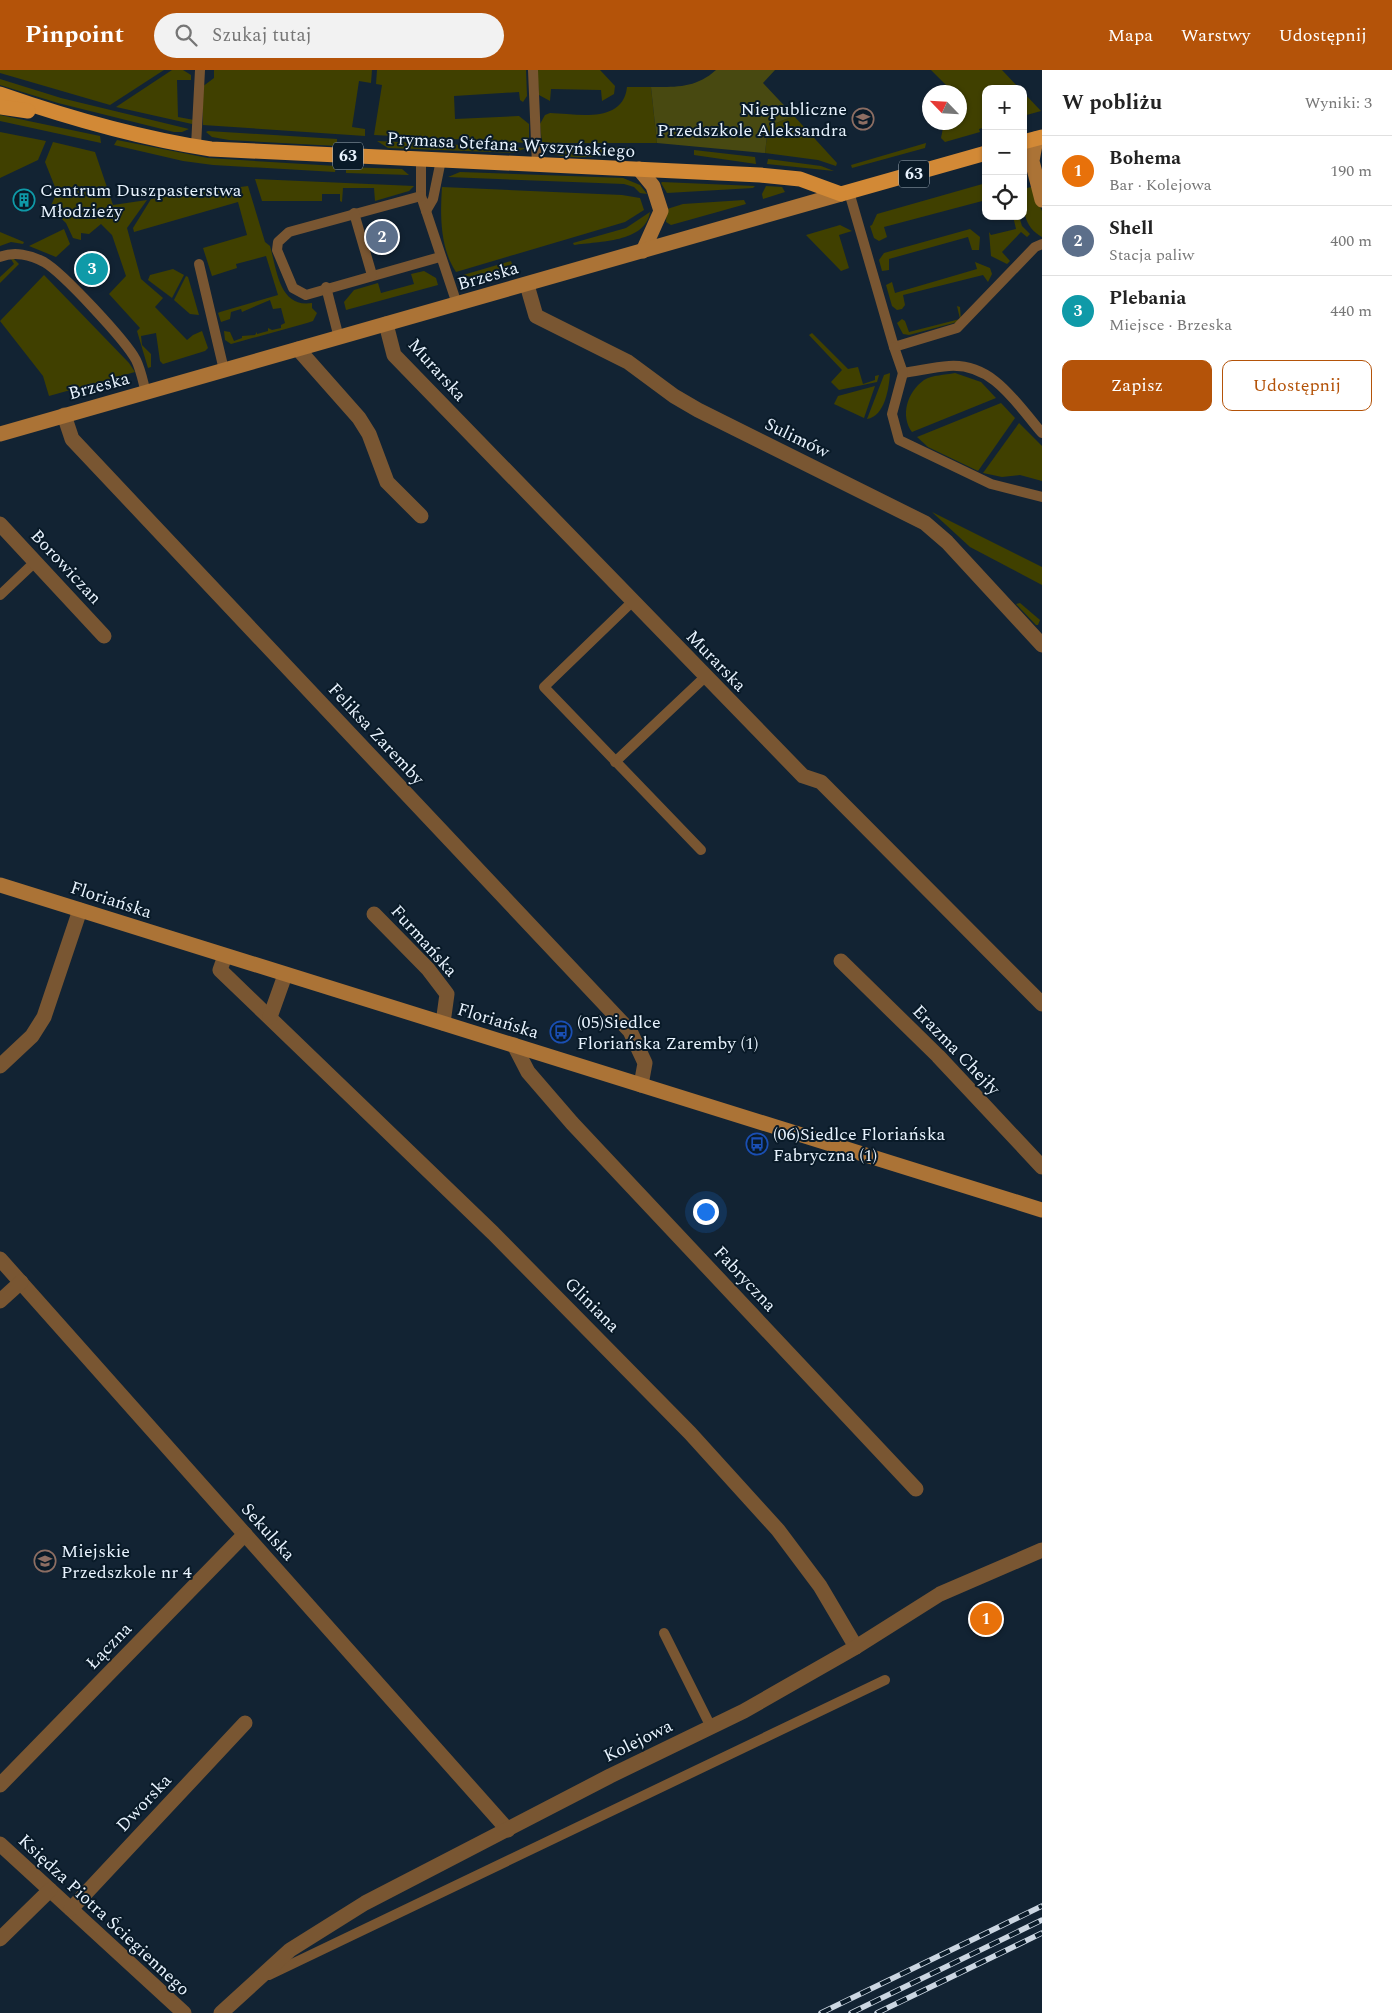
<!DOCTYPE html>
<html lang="pl">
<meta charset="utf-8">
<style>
body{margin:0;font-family:Spectral,serif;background:#f2f2f2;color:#222}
.controls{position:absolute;right:15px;top:15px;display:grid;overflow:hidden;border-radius:10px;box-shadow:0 1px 4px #0004}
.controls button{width:45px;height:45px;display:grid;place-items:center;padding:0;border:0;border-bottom:1px solid #e0e0e0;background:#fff;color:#222;font:25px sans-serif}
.compass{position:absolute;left:922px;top:15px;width:45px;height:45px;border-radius:50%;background:#fff;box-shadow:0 1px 4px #0004;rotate:295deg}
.you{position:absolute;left:705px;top:1141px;width:18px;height:18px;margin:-12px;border:4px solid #fff;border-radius:50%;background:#1a73e8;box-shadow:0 0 0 8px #1a73e833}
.badge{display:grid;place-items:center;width:32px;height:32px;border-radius:50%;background:#b45309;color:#fff;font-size:16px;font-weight:700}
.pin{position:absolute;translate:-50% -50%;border:2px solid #fff;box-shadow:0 1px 5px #0006}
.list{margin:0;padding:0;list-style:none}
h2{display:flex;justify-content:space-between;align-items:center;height:65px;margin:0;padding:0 20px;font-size:21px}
h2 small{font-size:16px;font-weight:400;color:#767676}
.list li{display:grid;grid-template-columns:32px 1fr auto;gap:15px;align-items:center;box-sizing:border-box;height:70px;padding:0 20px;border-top:1px solid #e0e0e0}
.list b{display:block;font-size:19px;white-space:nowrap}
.list p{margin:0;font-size:16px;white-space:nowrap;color:#767676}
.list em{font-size:16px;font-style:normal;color:#767676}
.actions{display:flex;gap:10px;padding:15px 20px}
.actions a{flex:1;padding:11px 0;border:1px solid #b45309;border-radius:10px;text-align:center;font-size:18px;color:#b45309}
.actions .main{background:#b45309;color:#fff}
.icon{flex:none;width:28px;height:28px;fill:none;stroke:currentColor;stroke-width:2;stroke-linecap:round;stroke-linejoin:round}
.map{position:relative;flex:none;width:1042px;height:1943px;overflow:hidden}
header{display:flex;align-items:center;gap:30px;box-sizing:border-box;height:70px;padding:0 25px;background:#b45309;color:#fff}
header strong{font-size:24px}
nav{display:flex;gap:28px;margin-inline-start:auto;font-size:18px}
.search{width:350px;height:45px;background:#f2f2f2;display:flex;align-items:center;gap:12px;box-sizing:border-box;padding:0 18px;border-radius:28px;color:#767676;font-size:19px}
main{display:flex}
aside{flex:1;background:#fff}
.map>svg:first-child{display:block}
.green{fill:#404000}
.forest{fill:#484911}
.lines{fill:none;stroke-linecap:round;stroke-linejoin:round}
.lane{stroke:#795632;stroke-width:10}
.street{stroke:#795632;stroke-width:15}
.secondary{stroke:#ab7336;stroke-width:15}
.primary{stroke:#d28936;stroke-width:15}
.rail-casing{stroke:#cbd6e2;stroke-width:5.5}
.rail{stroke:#091a28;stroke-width:4;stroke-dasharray:11;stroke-linecap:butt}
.labels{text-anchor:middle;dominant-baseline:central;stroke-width:4;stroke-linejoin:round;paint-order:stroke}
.shield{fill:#091a28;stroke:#a5b2be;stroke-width:1}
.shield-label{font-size:16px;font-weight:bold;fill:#e8f3fe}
.poi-label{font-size:18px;fill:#e8f3fe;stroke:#091a28;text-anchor:start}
.street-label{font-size:18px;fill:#e8f3fe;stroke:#091a28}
</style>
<header>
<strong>Pinpoint</strong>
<div class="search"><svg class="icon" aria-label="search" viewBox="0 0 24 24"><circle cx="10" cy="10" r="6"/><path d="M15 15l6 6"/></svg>Szukaj tutaj</div>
<nav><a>Mapa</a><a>Warstwy</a><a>Udostępnij</a></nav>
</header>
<main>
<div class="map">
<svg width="1042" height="1943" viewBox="0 0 1042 1943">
<rect width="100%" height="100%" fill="#122333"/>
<g class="green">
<path d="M0,0H164L110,35L0,3Z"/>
<path d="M172,0H183L191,5V10H177L178,47L194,50L192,54L116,37Z"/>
<path d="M214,0H372L371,13L359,11L352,57L365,59V66L203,55L202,17L214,8Z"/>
<path d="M377,0H526L527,26L523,32L520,30L519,22L454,26L455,49L519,46L529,54V73L374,65L382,15L376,14Z"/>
<path d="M537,0H600L615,16L614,24L602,31L601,20L551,19L550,31L539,25Z"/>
<path d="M931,0H1002L1020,19H986V57L979,59L980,62L945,72L941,68L944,53L959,52V22H950L952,21Z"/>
<path d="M0,9L61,28L189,59L182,62H174L58,33L0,15Z"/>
<path d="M627,17H651L657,73H542L540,54L545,45L550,43C578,44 623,54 627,17Z"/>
<path d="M1023,22L1041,41L1023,46Z"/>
<path d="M0,45L100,66L101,73L0,51Z"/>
<path d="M794,46L837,93L836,96L818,90L765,83L768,56Z"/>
<path d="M208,61L337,69V76L229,70L212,67L206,62Z"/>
<path d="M0,62L46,71L38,90L0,108Z"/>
<path d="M117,70L208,88L336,96L335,102L213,95L183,91L114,75Z"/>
<path d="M377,71L526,78L514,83L388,78Z"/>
<path d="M53,72L95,82L113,135L147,130L127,158L141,209L163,228L155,237L187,270L193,265L202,261L208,278L205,281L163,294L160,291L156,263L141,266L142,275L151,284V297L148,298L137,261L140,258L109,224L126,206L112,165L101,154L89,164L81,163V170L73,168L66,153L50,138L57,122L45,92Z"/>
<path d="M926,73L925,78L852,98L851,95Z"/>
<path d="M629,77V82C609,85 563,93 547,80Z"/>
<path d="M694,80L755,87L756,94L694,85Z"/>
<path d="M768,89L821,96L834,101L767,94Z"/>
<path d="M346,97L402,99L409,105L346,103Z"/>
<path d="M460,102L623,108L640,115L647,124L640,123L634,117L624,114L448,107Z"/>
<path d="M255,109L414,116L409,121L375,131L374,118H343L342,132L340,131V124H322V131H262Z"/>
<path d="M661,113L662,112L755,116L753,118L667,123Z"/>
<path d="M986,113V130L884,157L887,167L879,171L874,168L870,156L872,155L877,144Z"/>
<path d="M248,116L265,172L270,176C277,200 279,238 312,233V238L317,243L313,251L307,253L231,274L225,270L224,261L230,262L234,271L242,268V266L255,265L257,262V264L268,261V258L272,260L281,258V255L285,253L281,238L273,239L270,230L242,242L241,239L231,242L230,249L221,252L218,243L220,242L278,225L266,186L236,194L237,198L212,206L203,178L247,165L238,132L134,162L133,158L151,129Z"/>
<path d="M766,116L782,117L785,122L763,129L762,124Z"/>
<path d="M442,117L622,125L640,128L644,140L625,152L456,202C440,178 440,145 442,117Z"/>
<path d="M1031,117L1042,141V167C1023,157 1023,138 1023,119Z"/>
<path d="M744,130L746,134L671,155L666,152L667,139L683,134Z"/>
<path d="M650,142C645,173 599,171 574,175L573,173L626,158Z"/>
<path d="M1013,146H1019L1022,156L1030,164L1027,167L1021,162L1002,182L1010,191L1007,194L991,186L989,162L991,165L1016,159Z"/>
<path d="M840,155L852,161L839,165L849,198L841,201L806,165Z"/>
<path d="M64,159L70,174L56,187L29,176Z"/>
<path d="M970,159L980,167L979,180H972L968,167L889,189V200L882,201L879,190L884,183Z"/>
<path d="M0,163V162L24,172L23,174L11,172L0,176Z"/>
<path d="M11,189H14L19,194L0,213V207L14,194Z"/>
<path d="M511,191L512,194L480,209L463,205Z"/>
<path d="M975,192L990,198L992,204L988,212L983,205L903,225L905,235L902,239L897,240L892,236L886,215L892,212L895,223L977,199Z"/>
<path d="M173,199L184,205L172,228L148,210L150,205Z"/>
<path d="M424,201L436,208L438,215L346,240L344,232L354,220L378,213L381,223L414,214L411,204Z"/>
<path d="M44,205L129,293L135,302L49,326L43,306L0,251Z"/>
<path d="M186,206L188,207L199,245L190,244L174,230Z"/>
<path d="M957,236L960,237L961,251L909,265L903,264L897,253L902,249L905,251L909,262L960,249Z"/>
<path d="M812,263L848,299L858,297L863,314L875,310V306L879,305L877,312L839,320L831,312L842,300L809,265Z"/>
<path d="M890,303C889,318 885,346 867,349L884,305Z"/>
<path d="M955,303L981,312L996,328L912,362C900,346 907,322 924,310C933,305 944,305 955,303Z"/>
<path d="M875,316L864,348L834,334L838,326Z"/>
<path d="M1001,333L1015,348L978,401L928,377L917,367Z"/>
<path d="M1019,353L1042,376V411L1020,405L1002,407L983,403Z"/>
<path d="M932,442L1042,497V515L970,477Z"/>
<path d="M1020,533L1040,550L1038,555H1036L1016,534Z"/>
</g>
<path class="forest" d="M716,0H775L763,13L794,46L768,56L765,83L657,73L651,17C677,17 696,18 716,0Z"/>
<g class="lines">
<g class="lane">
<path d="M533,0L537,95"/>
<path d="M196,76L200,0"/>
<path d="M421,90V126L457,234"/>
<path d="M849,122L894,277L957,258L1035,177L1042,174"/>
<path d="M421,126L289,162L278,172L277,180L293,218L306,225L440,187"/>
<path d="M426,141L433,129L441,90"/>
<path d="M354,143L372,205"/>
<path d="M0,187C14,181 31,185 44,192C63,203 126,271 136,290C141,300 143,312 146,323"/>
<path d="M199,194L224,300"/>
<path d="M326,217L339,268"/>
<path d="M894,277L903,303C918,301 934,297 949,296C993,293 1016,333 1042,363"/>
<path d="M903,303L892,344L899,370L991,414L1042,427"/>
<path d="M0,525L35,492"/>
<path d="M632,532L544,617L701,780"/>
<path d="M615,692L705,607"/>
<path d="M664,1563L711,1657"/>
<path d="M269,1905L885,1610"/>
</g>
<g class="street">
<path d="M527,215L536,246L628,292L674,326L698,340L925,453L947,472L1042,575"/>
<path d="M386,254L394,285L803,706L821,712L1042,934"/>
<path d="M298,279L359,348L369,364L387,412L421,446"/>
<path d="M64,345L72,369L630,961L645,993L641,1015"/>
<path d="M0,454L104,566"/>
<path d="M374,844L428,899L447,924L443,953"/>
<path d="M225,886L220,900L493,1163L690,1363L778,1460L820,1516L856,1577"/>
<path d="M841,891L938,986L1042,1097"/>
<path d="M270,947L285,905"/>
<path d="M514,975L528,1002L572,1053L916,1419"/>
<path d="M0,996L32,966L44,947L80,840"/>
<path d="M0,1189L508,1760"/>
<path d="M0,1231L21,1212"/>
<path d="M0,1715L245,1464"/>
<path d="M0,1774L184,1943"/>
<path d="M71,1839L245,1653"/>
<path d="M0,1869L50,1820"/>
<path d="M221,1943L290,1880L365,1833L610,1706L744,1641L856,1577L940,1524L1042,1480"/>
</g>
<g class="secondary">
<path d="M1036,69L1032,91L1042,130"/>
<path d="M639,99L653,116L661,141L643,181"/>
<path d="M0,364L841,124"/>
<path d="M0,815L1042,1140"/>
</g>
<g class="primary">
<path d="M0,24C69,48 139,68 211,79L760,105L800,109L841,124L986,83"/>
<path d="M0,37L28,41"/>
<path d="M1023,72L1042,67"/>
</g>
<g class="rail-casing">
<g id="rail">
<path d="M821,1943L1042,1836"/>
<path d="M851,1943L1042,1850"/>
<path d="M877,1943L1042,1863"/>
</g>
</g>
<use href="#rail" class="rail"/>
</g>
<defs>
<g id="school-ring" transform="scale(1.125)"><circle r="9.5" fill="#091a28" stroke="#8d6e63" stroke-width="1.5"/><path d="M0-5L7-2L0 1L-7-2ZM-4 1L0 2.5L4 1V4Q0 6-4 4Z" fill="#8d6e63"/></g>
<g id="building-ring" transform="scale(1.125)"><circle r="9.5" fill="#091a28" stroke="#0f9aa8" stroke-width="1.5"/><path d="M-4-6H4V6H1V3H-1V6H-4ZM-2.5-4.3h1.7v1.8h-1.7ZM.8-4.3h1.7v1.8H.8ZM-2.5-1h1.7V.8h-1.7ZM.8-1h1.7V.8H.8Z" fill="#0f9aa8"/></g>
<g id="bus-ring" transform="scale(1.125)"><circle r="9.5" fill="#091a28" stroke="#1a4fb4" stroke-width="1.5"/><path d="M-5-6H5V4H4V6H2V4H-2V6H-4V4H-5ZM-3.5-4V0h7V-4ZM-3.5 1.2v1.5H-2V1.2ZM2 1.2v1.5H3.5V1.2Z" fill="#1a4fb4"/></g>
</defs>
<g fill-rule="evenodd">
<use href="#school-ring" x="863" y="49"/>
<use href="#building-ring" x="24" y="130"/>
<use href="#bus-ring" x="561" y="962"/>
<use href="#bus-ring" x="757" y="1074"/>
<use href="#school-ring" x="45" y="1491"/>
</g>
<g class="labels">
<g class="shield">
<rect x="333" y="72.5" width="30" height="27" rx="4"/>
<rect x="899" y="90.5" width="30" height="27" rx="4"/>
</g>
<g class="shield-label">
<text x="348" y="86">63</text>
<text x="914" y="104">63</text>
</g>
<g class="poi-label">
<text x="847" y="39" text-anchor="end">Niepubliczne<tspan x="847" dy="21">Przedszkole Aleksandra</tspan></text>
<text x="40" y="120">Centrum Duszpasterstwa<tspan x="40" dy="21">Młodzieży</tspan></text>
<text x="577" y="952">(05)Siedlce<tspan x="577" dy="21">Floriańska Zaremby (1)</tspan></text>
<text x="773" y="1064">(06)Siedlce Floriańska<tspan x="773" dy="21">Fabryczna (1)</tspan></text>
<text x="61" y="1481">Miejskie<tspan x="61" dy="21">Przedszkole nr 4</tspan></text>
</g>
<g class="street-label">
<text transform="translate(511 75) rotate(3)">Prymasa Stefana Wyszyńskiego</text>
<text transform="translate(488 206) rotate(-16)">Brzeska</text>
<text transform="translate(437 300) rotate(48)">Murarska</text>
<text transform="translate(99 316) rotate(-15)">Brzeska</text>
<text transform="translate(797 368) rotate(26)">Sulimów</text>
<text transform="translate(66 497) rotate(47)">Borowiczan</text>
<text transform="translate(716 591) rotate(46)">Murarska</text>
<text transform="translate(376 664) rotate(47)">Feliksa Zaremby</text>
<text transform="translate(111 830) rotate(18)">Floriańska</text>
<text transform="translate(424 871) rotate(48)">Furmańska</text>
<text transform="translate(498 951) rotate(17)">Floriańska</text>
<text transform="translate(956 980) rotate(46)">Erazma Chejły</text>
<text transform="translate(745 1209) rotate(47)">Fabryczna</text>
<text transform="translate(592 1235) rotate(45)">Gliniana</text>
<text transform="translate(268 1462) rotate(48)">Sekulska</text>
<text transform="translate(109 1576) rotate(-46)">Łączna</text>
<text transform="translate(638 1671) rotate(-26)">Kolejowa</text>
<text transform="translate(144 1733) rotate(-47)">Dworska</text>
<text transform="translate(104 1845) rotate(43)">Księdza Piotra Ściegiennego</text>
</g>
</g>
</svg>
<div class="controls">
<button>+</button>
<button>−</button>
<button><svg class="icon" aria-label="locate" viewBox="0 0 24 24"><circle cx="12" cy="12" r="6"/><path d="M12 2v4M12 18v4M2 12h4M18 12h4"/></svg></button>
</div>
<svg class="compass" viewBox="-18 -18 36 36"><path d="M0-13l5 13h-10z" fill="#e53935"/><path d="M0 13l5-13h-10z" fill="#767676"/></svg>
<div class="you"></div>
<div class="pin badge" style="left:986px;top:1549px;background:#e8710a">1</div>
<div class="pin badge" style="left:382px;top:167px;background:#5c6f8a">2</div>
<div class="pin badge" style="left:92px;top:199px;background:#0f9aa8">3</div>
</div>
<aside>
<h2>W pobliżu<small>Wyniki: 3</small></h2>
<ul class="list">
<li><span class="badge" style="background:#e8710a">1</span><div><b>Bohema</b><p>Bar · Kolejowa</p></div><em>190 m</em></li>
<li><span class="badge" style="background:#5c6f8a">2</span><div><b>Shell</b><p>Stacja paliw</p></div><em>400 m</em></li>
<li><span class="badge" style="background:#0f9aa8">3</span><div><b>Plebania</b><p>Miejsce · Brzeska</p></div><em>440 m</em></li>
</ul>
<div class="actions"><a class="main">Zapisz</a><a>Udostępnij</a></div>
</aside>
</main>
